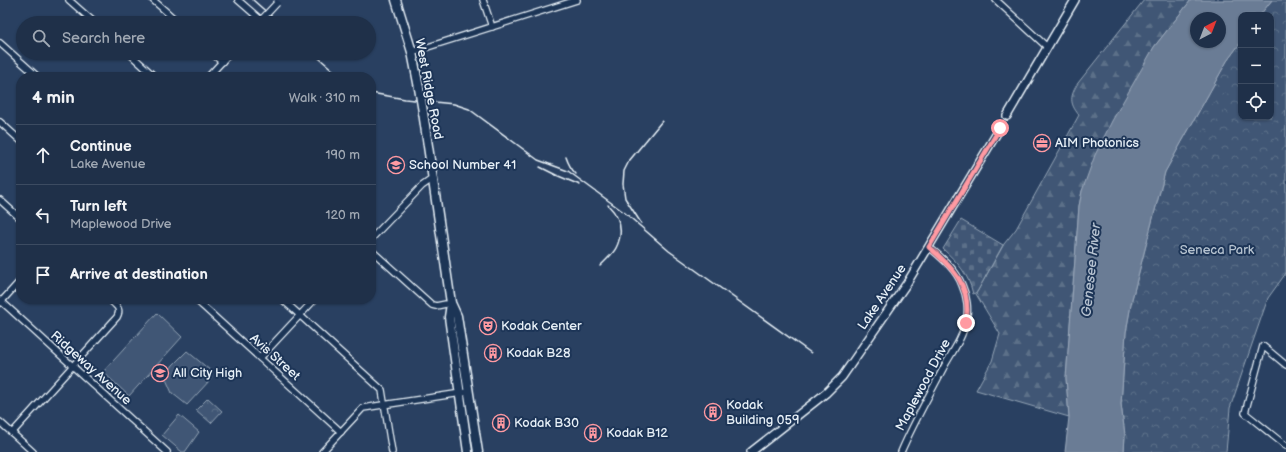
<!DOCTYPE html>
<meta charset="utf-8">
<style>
body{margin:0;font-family:"Balsamiq Sans",sans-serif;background:#2c3c53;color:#f1f3f6}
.controls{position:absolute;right:12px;top:12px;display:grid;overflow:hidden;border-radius:8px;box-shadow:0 1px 3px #0004}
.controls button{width:36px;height:36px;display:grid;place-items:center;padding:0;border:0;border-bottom:1px solid #3c4b61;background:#1f3049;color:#f1f3f6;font:20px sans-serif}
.compass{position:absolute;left:1190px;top:12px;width:36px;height:36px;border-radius:50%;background:#1f3049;box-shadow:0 1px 3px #0004;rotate:42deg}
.stop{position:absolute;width:12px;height:12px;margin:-9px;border:3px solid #ff9aa2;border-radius:50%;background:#fff}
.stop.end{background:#ff9aa2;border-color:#fff;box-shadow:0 1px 4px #0008}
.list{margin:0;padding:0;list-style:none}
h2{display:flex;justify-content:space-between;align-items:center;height:52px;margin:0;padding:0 16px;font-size:17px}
h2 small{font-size:13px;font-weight:400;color:#a1a9b4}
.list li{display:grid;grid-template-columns:26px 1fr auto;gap:12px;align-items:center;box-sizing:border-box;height:60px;padding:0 16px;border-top:1px solid #3c4b61}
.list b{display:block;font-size:15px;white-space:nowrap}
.list p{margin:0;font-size:13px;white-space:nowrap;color:#a1a9b4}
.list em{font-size:13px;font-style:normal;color:#a1a9b4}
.icon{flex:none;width:22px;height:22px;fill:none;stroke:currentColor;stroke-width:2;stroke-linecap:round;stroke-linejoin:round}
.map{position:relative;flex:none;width:1286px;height:452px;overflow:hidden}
.search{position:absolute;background:#1f3049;box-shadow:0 1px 3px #0004;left:16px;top:16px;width:360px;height:44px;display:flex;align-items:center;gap:10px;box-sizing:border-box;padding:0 14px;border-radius:22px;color:#a1a9b4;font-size:15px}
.panel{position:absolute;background:#1f3049;box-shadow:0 1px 3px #0004;left:16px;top:72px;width:360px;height:232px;border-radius:16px}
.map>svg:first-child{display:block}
.forest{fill:url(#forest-firs);stroke:#94a4b6}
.cemetery{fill:url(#cemetery-stones);stroke:#94a4b6}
.park{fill:url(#park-crowns);stroke:#94a4b6}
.garden{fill:#415774;stroke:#94a4b6}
.water{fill:#6b7c95;stroke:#9dabbd;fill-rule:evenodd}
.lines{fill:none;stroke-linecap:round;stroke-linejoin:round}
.major-tunnel{stroke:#465b78;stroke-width:7;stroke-dasharray:7 3.5;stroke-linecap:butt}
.minor-casing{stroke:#e8f1f8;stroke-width:8}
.major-casing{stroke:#e8f1f8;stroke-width:10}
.highway-casing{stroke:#e8f1f8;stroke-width:11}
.minor{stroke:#1d3557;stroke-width:5.5}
.major{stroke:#1d3557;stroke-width:7}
.highway{stroke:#1d3557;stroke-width:8}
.rail{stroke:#e8f1f8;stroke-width:1.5}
.minor-bridge-casing{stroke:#e8f1f8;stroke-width:8;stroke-linecap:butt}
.highway-bridge-casing{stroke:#e8f1f8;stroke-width:11;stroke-linecap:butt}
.minor-bridge{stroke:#1d3557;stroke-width:5.5}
.highway-bridge{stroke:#1d3557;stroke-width:8}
.route{stroke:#ff9aa2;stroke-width:5}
.labels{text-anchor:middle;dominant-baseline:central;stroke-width:4;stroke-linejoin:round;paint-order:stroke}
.street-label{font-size:13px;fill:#e8f1f8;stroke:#1d3557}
.poi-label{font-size:13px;fill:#e8f1f8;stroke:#1d3557;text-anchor:start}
.park-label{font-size:13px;fill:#b6c3d0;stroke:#1d3557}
.water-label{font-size:14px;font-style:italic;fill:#b6c2d0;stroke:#1d3557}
</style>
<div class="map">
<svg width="1286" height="452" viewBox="0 0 1286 452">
<defs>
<pattern id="forest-firs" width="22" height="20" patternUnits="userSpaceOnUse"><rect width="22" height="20" fill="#415774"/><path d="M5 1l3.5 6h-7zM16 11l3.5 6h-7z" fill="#5c7089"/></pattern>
<pattern id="cemetery-stones" width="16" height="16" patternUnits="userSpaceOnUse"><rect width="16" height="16" fill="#415774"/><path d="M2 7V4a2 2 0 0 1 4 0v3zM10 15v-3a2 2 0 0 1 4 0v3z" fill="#5c7089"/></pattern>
<pattern id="park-crowns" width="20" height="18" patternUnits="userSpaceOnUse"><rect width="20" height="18" fill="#415774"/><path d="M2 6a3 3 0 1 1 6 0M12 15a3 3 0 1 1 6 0" fill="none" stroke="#5c7089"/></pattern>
</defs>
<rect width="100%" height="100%" fill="#294061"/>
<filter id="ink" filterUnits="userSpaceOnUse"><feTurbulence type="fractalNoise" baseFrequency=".025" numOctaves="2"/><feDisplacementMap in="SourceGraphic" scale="8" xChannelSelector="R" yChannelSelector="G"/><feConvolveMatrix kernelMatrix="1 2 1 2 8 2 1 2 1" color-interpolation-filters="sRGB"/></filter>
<g filter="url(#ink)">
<path class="forest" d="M1144,0H1191L1154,47L1082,191L1079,206L1066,378L1069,417L976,390L992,361L1000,334L976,294L1004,244L1016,229L1079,115C1069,103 1070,96 1078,83Z"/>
<path class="cemetery" d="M961,220L1003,245L977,292L973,294C968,273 958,263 943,249Z"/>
<g class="park">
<path d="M1272,0H1286V273L1268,298L1230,408L1226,452H1124L1125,435L1121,404L1126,332L1132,299L1165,172L1227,61L1241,42V117H1271V15H1260Z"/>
<path d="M208,398L222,411L211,423L196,410Z"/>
</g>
<g class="garden">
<path d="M157,313L182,337L129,396L103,372Z"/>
<path d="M187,351L211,371V379L187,405L172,393L165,377L173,365Z"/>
<path d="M179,415L199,432L185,452H182L162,435Z"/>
</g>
<path class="water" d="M1191,0H1272L1260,15H1241V42L1227,61L1165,172L1132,299L1126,332L1121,404L1125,435L1124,452H1065L1069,417L1066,378L1079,206L1082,191L1095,155L1112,121L1154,47ZM1196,18H1220V42H1196Z"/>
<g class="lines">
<path class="major-tunnel" d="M1000,128L1007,116"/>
<g class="minor-casing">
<g id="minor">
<path d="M69,0L95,23"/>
<path d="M153,0L179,23"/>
<path d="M238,0L261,20"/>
<path d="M483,0L492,27"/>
<path d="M996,0L1047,47"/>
<path d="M0,43L38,77"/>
<path d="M412,52L577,0"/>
<path d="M129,53L155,77"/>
<path d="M212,53L222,62"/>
<path d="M208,77L230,53"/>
<path d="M0,122L21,141"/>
<path d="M0,200L21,219"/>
<path d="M371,239L422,186L432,179"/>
<path d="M371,250L432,305L436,306L451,303"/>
<path d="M195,299L341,432"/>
<path d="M282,299L382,390L392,452"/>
<path d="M0,300L167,452"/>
<path d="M0,303L21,280"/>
<path d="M260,358L315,299"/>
<path d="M1286,365L1263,346L1245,413L1286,446"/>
<path d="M0,422L33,452"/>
<path d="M12,433L117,317C122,308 115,305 109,299"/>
<path d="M322,452L363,408L468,392"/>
<path d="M901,452C914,422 930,394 945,365C953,351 963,337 966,321C969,310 967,296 962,285C956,269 942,258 929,247"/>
</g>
</g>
<g class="major-casing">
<g id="major">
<path d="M1007,116L1075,0"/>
<path d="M751,452L826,393L842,377L907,283L1000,128"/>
</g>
</g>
<g class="highway-casing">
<g id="highway">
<path d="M396,0L412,52L419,88"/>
<path d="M423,112L451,303L457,316L478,452"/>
<path d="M451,304L449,317L468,452"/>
</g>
</g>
<use href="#minor" class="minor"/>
<use href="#major" class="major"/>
<use href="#highway" class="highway"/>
<g class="rail">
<path d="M253,0L279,23"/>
<path d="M313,53L341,77"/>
<path d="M371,93L405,99L454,104L469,109L538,160L568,171L625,213L669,251L811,353"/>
<path d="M566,157C568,163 571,169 576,174"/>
<path d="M540,167L556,175L580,185"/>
<path d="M641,223L625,198L623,184L624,171L629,161L662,121"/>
<path d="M600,266C605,261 613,254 616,248C624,232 620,217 608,205"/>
</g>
<g class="minor-bridge-casing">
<path id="minor-bridge" d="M263,18L277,3"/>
</g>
<g class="highway-bridge-casing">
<path id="highway-bridge" d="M419,88L423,112"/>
</g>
<use href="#minor-bridge" class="minor-bridge"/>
<use href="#highway-bridge" class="highway-bridge"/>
</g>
</g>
<g class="lines" filter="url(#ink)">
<path class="route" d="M966,323C972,286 954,269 929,247L1000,128"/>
</g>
<defs>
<g id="office-ring" transform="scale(0.9)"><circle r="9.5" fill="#1d3557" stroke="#ff9aa2" stroke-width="1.5"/><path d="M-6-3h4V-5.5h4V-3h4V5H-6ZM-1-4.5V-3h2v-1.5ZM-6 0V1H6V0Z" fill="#ff9aa2"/></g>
<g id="school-ring" transform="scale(0.9)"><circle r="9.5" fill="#1d3557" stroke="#ff9aa2" stroke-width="1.5"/><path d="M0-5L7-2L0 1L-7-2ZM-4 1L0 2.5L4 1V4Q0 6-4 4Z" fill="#ff9aa2"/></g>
<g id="theatre-ring" transform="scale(0.9)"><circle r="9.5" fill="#1d3557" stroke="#ff9aa2" stroke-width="1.5"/><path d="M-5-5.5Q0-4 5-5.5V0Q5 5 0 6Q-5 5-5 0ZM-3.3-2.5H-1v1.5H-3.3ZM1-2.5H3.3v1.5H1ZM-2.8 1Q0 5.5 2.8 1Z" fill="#ff9aa2"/></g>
<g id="building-ring" transform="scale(0.9)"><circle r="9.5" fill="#1d3557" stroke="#ff9aa2" stroke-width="1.5"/><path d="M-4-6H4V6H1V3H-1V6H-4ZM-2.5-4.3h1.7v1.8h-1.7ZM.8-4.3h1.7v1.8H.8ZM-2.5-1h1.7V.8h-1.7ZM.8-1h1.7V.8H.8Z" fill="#ff9aa2"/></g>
</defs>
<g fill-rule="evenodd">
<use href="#office-ring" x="1042" y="143"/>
<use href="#school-ring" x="396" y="165"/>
<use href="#theatre-ring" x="488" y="326"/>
<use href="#building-ring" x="493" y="353"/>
<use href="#school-ring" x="160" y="373"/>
<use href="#building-ring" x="713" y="412"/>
<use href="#building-ring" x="501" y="423"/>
<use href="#building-ring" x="593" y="433"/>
</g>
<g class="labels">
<g class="street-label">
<text transform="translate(429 89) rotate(79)">West Ridge Road</text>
<text transform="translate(882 297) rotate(-56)">Lake Avenue</text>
<text transform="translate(275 357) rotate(42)">Avis Street</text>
<text transform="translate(91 368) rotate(42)">Ridgeway Avenue</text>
<text transform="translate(923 385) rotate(-62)">Maplewood Drive</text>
</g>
<g class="poi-label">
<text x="1055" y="143">AIM Photonics</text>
<text x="409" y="165">School Number 41</text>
<text x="501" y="326">Kodak Center</text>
<text x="506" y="353">Kodak B28</text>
<text x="173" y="373">All City High</text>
<text x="726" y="405">Kodak<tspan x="726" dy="15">Building 059</tspan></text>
<text x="514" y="423">Kodak B30</text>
<text x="606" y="433">Kodak B12</text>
</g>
<g class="park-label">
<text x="1217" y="250">Seneca Park</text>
</g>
<g class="water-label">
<text transform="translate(1091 270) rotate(-84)">Genesee River</text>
</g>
</g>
</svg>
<div class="controls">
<button>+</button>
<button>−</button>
<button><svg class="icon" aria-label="locate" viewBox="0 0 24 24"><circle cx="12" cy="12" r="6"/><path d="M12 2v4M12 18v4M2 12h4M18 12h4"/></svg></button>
</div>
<svg class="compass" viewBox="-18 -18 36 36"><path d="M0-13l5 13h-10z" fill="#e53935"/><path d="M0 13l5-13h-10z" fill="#a1a9b4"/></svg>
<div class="stop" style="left:1000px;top:128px"></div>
<div class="stop end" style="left:966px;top:323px"></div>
<div class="search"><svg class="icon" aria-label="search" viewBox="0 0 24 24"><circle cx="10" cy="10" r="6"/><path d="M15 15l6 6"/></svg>Search here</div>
<section class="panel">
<h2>4 min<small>Walk · 310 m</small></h2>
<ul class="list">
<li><svg class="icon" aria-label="ahead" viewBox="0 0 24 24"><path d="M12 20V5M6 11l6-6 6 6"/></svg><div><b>Continue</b><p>Lake Avenue</p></div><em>190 m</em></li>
<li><svg class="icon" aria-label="left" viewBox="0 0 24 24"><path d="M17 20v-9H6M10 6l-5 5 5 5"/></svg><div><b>Turn left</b><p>Maplewood Drive</p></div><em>120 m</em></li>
<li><svg class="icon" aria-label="arrive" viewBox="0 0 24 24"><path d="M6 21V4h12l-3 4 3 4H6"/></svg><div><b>Arrive at destination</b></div></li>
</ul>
</section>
</div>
